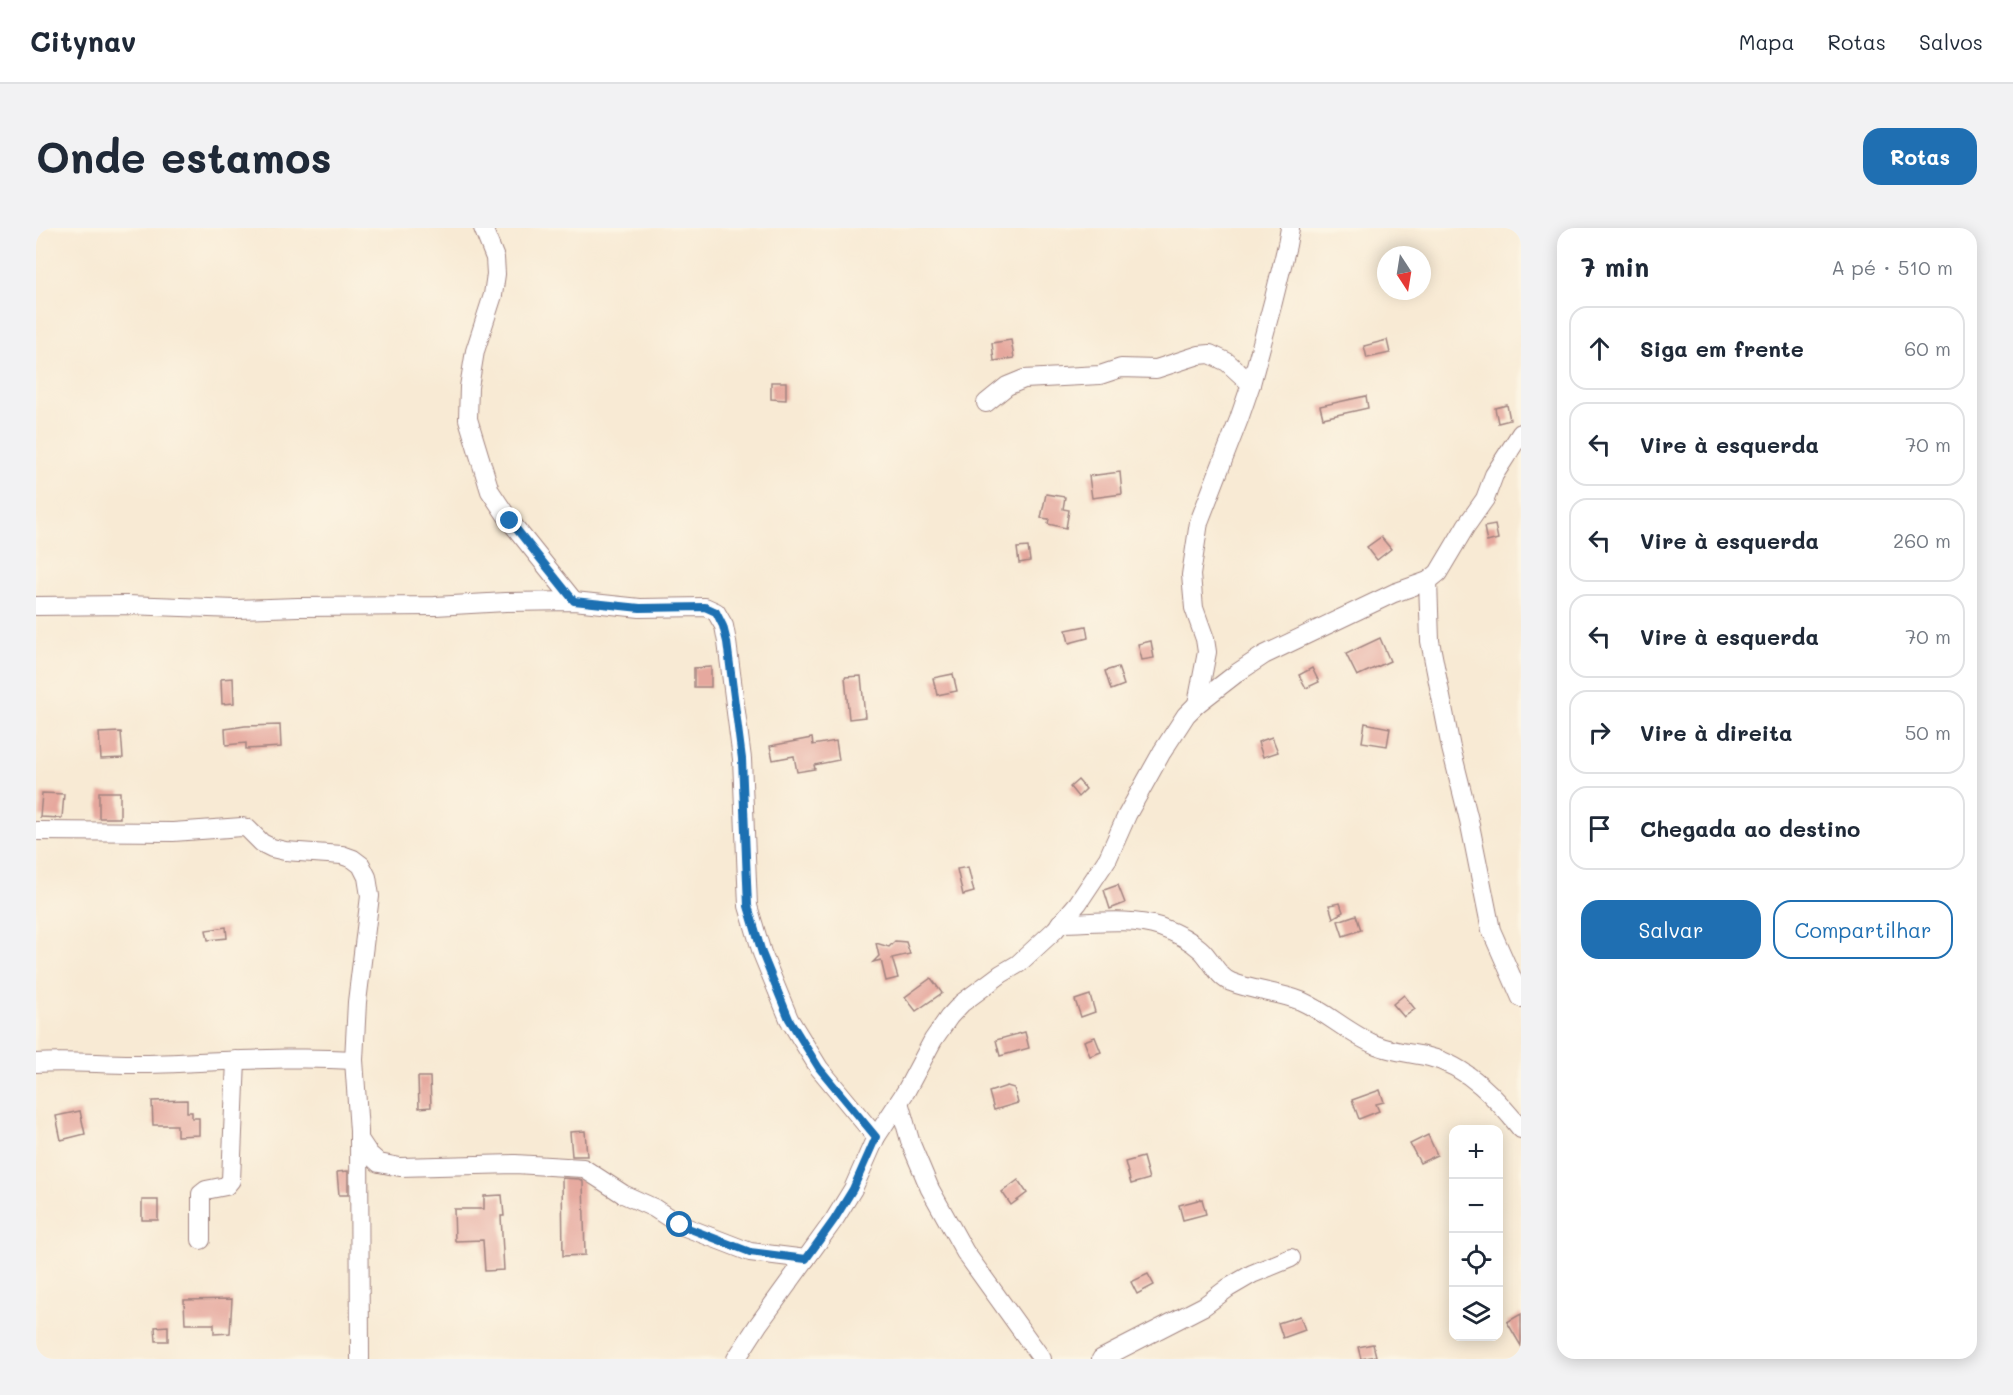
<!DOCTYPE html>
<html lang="pt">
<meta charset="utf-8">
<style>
body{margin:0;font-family:Mali,sans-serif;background:#f2f2f3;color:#1f2937}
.controls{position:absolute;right:18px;bottom:18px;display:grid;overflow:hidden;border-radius:12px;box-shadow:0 3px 15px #0003}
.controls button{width:54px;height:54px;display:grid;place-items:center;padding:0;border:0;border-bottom:2px solid #e0e1e3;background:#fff;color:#1f2937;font:30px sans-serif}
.compass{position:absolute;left:1341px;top:18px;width:54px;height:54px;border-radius:50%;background:#fff;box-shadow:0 3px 15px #0003;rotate:168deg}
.stop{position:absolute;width:18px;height:18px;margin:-14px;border:4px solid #1f6fb2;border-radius:50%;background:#fff}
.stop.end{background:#1f6fb2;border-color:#fff;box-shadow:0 2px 6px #0008}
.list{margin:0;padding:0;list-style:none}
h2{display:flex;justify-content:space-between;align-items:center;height:78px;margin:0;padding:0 24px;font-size:26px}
h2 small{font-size:20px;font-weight:400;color:#747a83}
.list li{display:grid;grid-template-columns:39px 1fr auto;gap:18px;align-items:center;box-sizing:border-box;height:84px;margin:0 12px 12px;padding:0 12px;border:2px solid #e0e1e3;border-radius:18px}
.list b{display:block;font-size:22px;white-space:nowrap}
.list em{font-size:20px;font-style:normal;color:#747a83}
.actions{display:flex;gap:12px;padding:18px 24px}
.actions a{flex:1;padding:14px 0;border:2px solid #1f6fb2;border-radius:18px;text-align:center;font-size:21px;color:#1f6fb2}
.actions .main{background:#1f6fb2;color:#fff}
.icon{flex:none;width:33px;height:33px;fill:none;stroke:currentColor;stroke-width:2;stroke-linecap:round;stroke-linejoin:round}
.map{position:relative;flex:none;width:1485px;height:1131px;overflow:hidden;border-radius:18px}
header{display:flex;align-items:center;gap:36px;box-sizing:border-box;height:84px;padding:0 30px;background:#fff;border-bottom:2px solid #e0e1e3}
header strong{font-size:28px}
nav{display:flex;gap:33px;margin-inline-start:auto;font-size:21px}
.intro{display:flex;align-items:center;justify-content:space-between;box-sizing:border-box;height:144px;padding:0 36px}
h1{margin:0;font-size:42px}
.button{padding:15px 27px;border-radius:18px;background:#1f6fb2;color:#fff;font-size:21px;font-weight:700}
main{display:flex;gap:36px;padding:0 36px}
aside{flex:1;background:#fff;border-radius:18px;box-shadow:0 3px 15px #0003}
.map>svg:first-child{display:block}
.building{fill:#e6a89e}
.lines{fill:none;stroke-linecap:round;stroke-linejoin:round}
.minor-casing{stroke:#a18480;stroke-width:20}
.minor{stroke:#fff;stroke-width:18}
.route{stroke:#1f6fb2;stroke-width:8}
</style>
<header>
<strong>Citynav</strong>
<nav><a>Mapa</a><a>Rotas</a><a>Salvos</a></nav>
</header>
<div class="intro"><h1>Onde estamos</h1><a class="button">Rotas</a></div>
<main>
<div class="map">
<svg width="1485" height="1131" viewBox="0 0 1485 1131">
<rect width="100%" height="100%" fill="#fcf5e5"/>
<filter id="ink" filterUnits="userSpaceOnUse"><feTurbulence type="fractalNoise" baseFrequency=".0167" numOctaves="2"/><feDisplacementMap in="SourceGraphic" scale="12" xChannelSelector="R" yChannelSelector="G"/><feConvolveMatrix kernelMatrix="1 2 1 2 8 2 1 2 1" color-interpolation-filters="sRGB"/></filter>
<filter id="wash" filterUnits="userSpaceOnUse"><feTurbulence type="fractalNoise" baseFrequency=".008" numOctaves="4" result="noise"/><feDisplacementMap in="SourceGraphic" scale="24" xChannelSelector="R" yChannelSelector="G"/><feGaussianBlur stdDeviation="1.35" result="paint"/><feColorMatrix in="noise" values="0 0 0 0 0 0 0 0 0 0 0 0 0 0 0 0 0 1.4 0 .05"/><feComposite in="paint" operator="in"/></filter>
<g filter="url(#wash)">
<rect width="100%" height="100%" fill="#f8ead4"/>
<g id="blocks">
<g class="building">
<path d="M975,112L978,130L958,133L956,115Z"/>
<path d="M1351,112L1354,125L1331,130L1328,118Z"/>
<path d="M735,154H750V172L735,171Z"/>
<path d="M1330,168L1332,180L1287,190L1284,178Z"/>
<path d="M1471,177L1474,192L1462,195L1459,180Z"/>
<path d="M1084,244L1086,266L1056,270L1053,248Z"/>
<path d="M1010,266L1029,269L1027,281L1033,282L1030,300L1012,296L1013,291L1005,290Z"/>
<path d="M1459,297L1462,311L1451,314L1448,299Z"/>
<path d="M1345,309L1355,321L1341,332L1331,319Z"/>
<path d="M992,319L994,333L983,335L981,320Z"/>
<path d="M1050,398L1052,410L1033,415L1030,402Z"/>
<path d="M1344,410L1354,433L1321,448L1310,426Z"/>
<path d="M1115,413L1118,430L1106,432L1102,416Z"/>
<path d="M675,439V459H658V440Z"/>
<path d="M1082,439L1088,457L1075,462L1069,443Z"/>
<path d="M1276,440L1283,454L1270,460L1263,447Z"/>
<path d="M917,446L921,463L901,467L897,450Z"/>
<path d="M825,448L829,489L813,491L809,449Z"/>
<path d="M197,450L198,475L186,476L185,451Z"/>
<path d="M1329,495L1354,500L1351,518L1326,514Z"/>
<path d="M244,497L245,519L210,521V515L190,517L189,501L209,498Z"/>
<path d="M85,504L87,530L65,531L63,505Z"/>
<path d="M1236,509L1242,524L1227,529L1222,514Z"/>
<path d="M776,510L777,517L800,513L803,532L778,537L779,541L761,544L758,528L737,532L734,518Z"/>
<path d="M1042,552L1050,561L1042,569L1034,559Z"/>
<rect x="63" y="564" width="21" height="26"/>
<path d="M6,565L28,566L26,590L4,589Z"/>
<path d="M932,639L938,664L927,667L921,641Z"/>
<path d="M1082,657L1089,675L1074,681L1068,662Z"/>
<path d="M1304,675L1307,684L1297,690L1293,677Z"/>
<path d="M1320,687L1325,702L1307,708L1302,693Z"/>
<path d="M190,699L191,710L172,712L170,702Z"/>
<path d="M859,713L870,714L874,726L856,730L862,750L850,753L845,732L837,734L843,728L840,715L853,719Z"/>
<path d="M895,750L906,765L880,783L869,769Z"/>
<path d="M1054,767L1059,784L1045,789L1039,772Z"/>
<path d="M1368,767L1379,781L1368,789L1357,776Z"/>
<path d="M989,804L993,820L964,828L960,812Z"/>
<path d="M1059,809L1065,824L1054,828L1048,813Z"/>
<path d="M382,849H394L395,879L383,880Z"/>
<path d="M971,858L978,860L982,875L958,882L953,864Z"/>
<path d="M1344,862L1348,874L1340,876L1343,883L1323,891L1316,872Z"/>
<path d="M151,872V884H156V890H163V907L141,908V897H117L116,873Z"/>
<path d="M44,883L49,906L25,912L20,888Z"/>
<path d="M549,903L551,928H536L534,904Z"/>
<path d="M1392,907L1401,927L1384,935L1374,916Z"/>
<path d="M1107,929L1113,951L1095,956L1089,934Z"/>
<path d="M312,943V967H303L301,944Z"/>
<path d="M526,950L543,951L547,954L549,1027L527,1028Z"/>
<path d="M982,952L991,965L975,977L966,964Z"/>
<path d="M466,967L468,988H465L468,1042L449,1043L447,1012L419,1013L418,981H448V968Z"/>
<path d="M1166,971L1170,986L1147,992L1143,977Z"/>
<rect x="106" y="972" width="16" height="20"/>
<path d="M1112,1046L1118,1057L1101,1066L1095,1054Z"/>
<path d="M196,1071L194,1105L178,1106V1096H149L148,1072Z"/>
<path d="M1485,1086V1118L1471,1094Z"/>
<path d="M1264,1088L1269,1102L1247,1110L1242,1095Z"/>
<path d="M132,1098V1113H120L119,1099Z"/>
<path d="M1337,1116L1340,1128L1325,1131L1322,1119Z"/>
</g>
</g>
</g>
<g filter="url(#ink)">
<use href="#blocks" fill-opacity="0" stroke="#a18480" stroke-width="1.5"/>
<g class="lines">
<g class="minor-casing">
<g id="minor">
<path d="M447,0L459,30L460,46L457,67L439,123L433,159L432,191L454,263L474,293L538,373"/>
<path d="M950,175L971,158L988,151L1064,147L1085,140L1120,141L1163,127L1174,126L1191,134L1215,156"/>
<path d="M1392,353L1394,413L1415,520L1433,592L1455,702L1485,770"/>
<path d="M0,378L91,377L200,381L262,379L399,378L470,374L538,373L604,380L669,379L680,384L688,398L691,414L706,531L712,678L726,725L753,791L783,840L840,909"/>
<path d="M1161,476L1171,424L1169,411L1158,380L1155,347L1163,294L1203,191L1215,156L1237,74L1251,17L1254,0"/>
<path d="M0,603L137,604L206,599L211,600L226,615L236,620L249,623L306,627L317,631L325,637L331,649L334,668L321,774L318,832L323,903L324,1131"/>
<path d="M1024,695C1056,695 1094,689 1124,699C1138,704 1153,711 1164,721C1175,730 1181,749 1195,754C1217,763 1243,764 1265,773C1292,785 1313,806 1340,817C1357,824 1375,825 1393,829C1432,838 1462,872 1485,901"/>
<path d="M0,835C35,832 71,837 106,836C177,835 247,827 318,832"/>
<path d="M863,874L875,916L894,961L929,1024L1006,1131"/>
<path d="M323,911L333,926L343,935L364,939L479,936L547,940L587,966L618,980L644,997L714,1024L770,1031"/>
<path d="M165,1012V966L170,962L190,958L195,952L200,832"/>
<path d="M700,1131L722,1097L798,992L817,961L840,909L870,863L897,812L913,789L926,775L965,746L982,736L1019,702L1042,675L1072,630L1091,587L1126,524L1150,487L1161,476L1201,445L1228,427L1358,365L1392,353L1402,345L1430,298L1449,271L1458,247L1485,205"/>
<path d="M1065,1131L1168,1078L1192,1060L1216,1046L1255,1030"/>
</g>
</g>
<use href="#minor" class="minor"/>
</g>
</g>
<g class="lines" filter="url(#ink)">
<path class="route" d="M474,293L538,373L604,380L669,379L680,384L687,398L691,414L706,531L712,678L726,725L753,791L783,840L840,909L817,961L798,992L770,1031L714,1024L644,997"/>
</g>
</svg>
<div class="controls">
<button>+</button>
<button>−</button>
<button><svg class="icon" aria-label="locate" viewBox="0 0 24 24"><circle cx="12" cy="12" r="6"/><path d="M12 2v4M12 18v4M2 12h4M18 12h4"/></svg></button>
<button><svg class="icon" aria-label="layers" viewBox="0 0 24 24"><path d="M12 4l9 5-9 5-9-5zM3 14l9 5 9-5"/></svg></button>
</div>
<svg class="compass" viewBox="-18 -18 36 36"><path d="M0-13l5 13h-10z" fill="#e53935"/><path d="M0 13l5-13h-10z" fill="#747a83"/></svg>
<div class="stop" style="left:644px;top:997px"></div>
<div class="stop end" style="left:474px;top:293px"></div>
</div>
<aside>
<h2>7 min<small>A pé · 510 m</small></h2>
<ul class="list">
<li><svg class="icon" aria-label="ahead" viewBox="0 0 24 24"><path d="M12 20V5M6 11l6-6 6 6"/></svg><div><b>Siga em frente</b></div><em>60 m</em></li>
<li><svg class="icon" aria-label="left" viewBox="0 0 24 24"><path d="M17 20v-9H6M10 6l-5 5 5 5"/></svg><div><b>Vire à esquerda</b></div><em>70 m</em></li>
<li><svg class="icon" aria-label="left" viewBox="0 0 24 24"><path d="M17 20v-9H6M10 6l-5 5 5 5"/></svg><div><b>Vire à esquerda</b></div><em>260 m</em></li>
<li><svg class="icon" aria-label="left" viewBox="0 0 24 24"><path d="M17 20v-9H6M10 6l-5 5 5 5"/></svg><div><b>Vire à esquerda</b></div><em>70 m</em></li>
<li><svg class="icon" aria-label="right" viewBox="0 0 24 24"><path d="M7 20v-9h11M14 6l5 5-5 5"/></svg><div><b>Vire à direita</b></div><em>50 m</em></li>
<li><svg class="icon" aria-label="arrive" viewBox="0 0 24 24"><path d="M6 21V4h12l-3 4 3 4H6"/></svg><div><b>Chegada ao destino</b></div></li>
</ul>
<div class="actions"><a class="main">Salvar</a><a>Compartilhar</a></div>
</aside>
</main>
